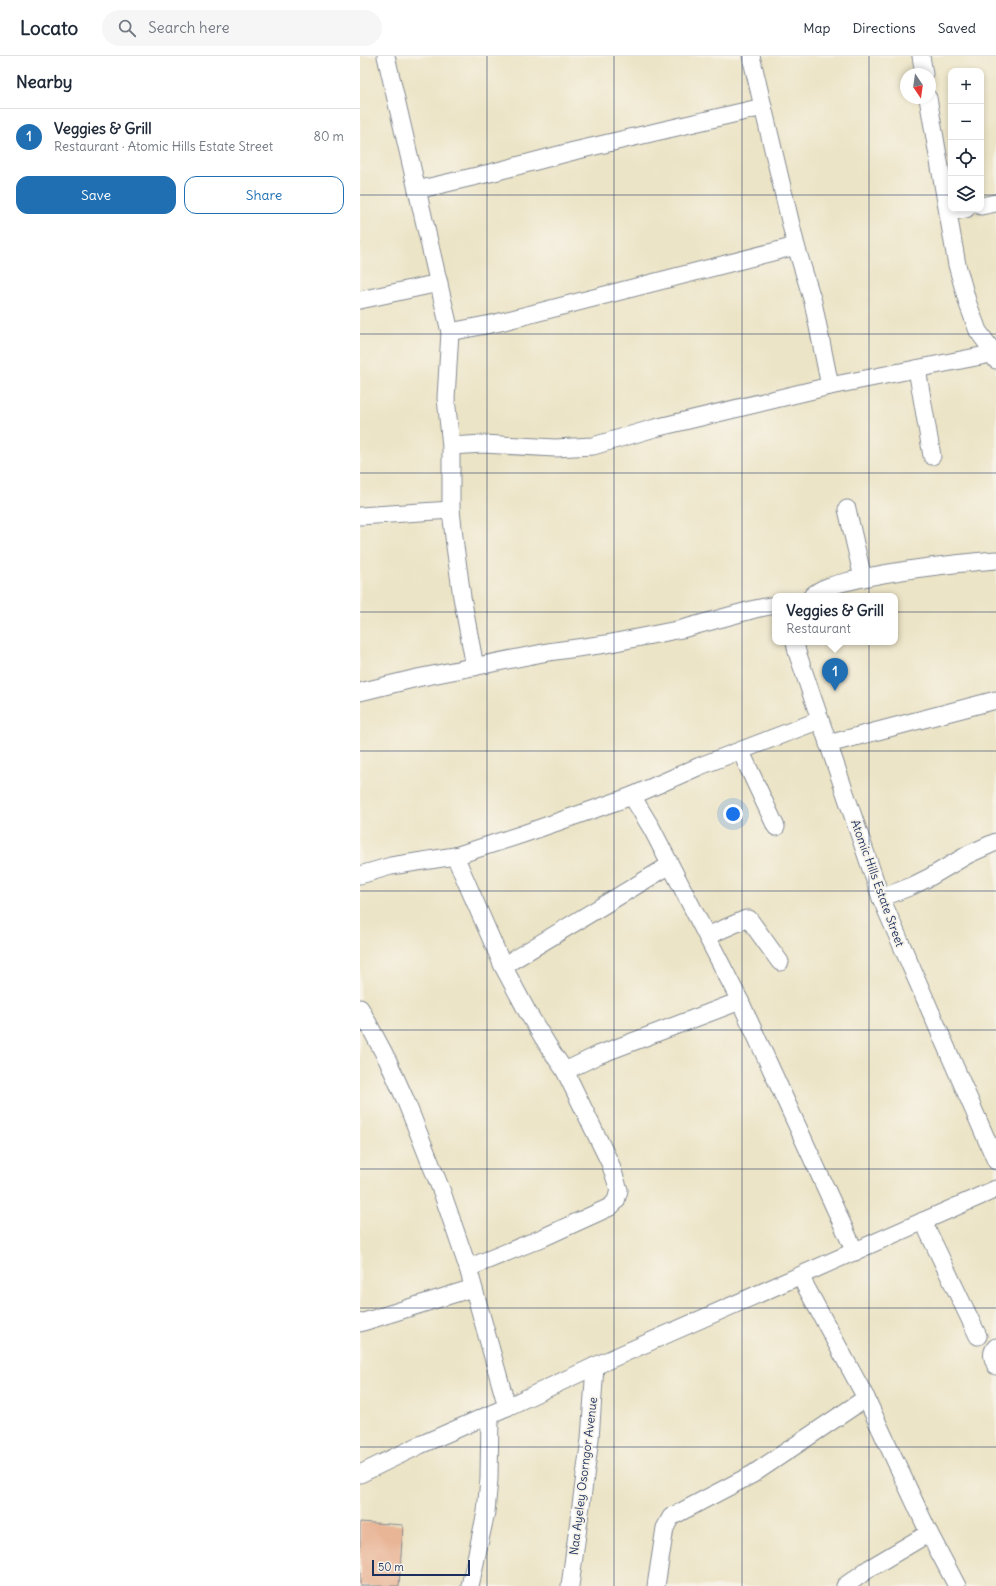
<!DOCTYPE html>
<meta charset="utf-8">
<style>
body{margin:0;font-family:Delius,sans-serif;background:#f6f6f7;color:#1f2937}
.controls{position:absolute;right:12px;top:12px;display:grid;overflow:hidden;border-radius:8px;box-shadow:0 2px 6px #0003}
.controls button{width:36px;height:36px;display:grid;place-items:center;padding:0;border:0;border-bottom:1px solid #e0e1e3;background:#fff;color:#1f2937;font:20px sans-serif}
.compass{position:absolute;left:540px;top:12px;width:36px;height:36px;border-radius:50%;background:#fff;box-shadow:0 2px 6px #0003;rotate:167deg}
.scale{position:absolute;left:12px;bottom:10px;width:98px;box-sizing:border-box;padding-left:4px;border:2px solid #1b2f5e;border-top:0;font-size:11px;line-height:14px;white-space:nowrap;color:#1b2f5e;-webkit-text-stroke:3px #f7f3e8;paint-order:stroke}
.you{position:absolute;left:373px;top:758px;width:14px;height:14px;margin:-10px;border:3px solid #fff;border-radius:50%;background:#1a73e8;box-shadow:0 0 0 6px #1a73e833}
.badge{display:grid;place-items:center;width:26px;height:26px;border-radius:50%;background:#1f6fb2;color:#fff;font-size:13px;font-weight:700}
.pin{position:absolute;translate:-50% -33px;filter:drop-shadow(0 1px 2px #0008)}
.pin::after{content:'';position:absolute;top:21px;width:14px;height:12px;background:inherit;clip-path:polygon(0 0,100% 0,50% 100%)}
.popup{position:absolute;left:412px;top:537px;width:126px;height:52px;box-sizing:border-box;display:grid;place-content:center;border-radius:8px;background:#fff;filter:drop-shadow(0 1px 3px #0005);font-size:13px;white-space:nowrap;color:#747a83}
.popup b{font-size:15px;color:#1f2937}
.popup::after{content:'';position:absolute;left:50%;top:100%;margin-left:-8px;border:8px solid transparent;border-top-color:#fff}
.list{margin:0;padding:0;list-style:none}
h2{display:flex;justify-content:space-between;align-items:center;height:52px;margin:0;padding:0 16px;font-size:17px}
h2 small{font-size:13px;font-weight:400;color:#747a83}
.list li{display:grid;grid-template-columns:26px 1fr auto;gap:12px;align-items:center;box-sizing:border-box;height:56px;padding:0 16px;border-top:1px solid #e0e1e3}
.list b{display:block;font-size:15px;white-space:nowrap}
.list p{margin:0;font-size:13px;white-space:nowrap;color:#747a83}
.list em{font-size:13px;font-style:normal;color:#747a83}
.actions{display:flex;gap:8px;padding:12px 16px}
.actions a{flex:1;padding:9px 0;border:1px solid #1f6fb2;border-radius:12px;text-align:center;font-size:14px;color:#1f6fb2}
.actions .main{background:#1f6fb2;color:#fff}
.icon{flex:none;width:22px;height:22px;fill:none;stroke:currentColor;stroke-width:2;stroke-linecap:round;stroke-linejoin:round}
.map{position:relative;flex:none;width:636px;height:1530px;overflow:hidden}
header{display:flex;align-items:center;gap:24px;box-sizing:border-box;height:56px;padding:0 20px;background:#fff;border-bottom:1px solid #e0e1e3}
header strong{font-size:19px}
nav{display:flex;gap:22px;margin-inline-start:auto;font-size:14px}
.search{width:280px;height:36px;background:#f6f6f7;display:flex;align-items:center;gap:10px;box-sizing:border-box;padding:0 14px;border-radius:22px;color:#747a83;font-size:15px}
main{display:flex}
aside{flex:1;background:#fff}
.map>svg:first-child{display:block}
.building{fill:#e9b597}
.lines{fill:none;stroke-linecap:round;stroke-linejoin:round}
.minor-casing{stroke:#848a92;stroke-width:19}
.minor{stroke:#fff;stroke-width:17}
.grid{fill:none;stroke:#1b2f5e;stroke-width:1;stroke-opacity:0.55}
.labels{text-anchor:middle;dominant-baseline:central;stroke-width:3.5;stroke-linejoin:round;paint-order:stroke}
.street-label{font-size:12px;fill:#1b2f5e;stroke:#f7f3e8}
</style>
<header>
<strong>Locato</strong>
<div class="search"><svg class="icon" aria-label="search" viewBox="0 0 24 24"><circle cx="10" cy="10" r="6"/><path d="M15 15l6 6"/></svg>Search here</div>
<nav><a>Map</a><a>Directions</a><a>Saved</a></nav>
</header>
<main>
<aside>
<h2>Nearby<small></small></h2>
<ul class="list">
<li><span class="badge">1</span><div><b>Veggies &amp; Grill</b><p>Restaurant · Atomic Hills Estate Street</p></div><em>80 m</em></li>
</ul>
<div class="actions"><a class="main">Save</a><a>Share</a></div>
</aside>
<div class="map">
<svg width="636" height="1530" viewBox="0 0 636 1530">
<rect width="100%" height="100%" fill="#f7f3e8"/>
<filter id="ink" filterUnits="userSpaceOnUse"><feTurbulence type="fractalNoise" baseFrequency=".025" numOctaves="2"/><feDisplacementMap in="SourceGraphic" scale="8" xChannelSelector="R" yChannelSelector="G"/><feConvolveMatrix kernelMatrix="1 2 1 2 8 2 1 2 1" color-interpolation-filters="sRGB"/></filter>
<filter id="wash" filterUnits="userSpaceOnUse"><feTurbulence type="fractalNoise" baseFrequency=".012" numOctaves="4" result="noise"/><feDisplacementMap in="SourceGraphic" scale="16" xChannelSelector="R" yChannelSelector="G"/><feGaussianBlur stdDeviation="0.9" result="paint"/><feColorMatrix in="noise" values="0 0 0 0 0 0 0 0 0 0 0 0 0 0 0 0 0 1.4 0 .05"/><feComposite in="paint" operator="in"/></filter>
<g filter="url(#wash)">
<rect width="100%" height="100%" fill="#ece4c6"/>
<g id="blocks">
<path class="building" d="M0,1466L43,1469L39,1530H0Z"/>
</g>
</g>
<g filter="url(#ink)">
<use href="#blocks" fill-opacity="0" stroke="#848a92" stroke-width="1"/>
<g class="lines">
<g class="minor-casing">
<g id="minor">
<path d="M26,0L90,276L86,342L91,390V454L95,490L102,541L115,611"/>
<path d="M391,0L436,190L453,246L470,330"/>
<path d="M561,0L564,18"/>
<path d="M568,42L597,209L608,248L618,275L634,297L636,304"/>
<path d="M57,134L134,116L214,95L403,51"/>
<path d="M621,150L636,147"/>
<path d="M589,156L606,153"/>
<path d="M0,244L79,227"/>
<path d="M90,276L136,267L436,190"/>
<path d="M557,313L572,400"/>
<path d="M91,390L123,388L195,392L233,390L295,372L470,330L636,297"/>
<path d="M487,453L503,522"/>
<path d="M0,460L91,454"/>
<path d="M452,540C464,529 483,527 498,523C544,513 589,508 636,504"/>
<path d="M435,586L437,596L521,842L636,1105"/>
<path d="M0,636L57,622L188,596L246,588L322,573L395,553L415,549"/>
<path d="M468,688L636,644"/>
<path d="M381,696L416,771"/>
<path d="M272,740L292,773L380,945L495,1196"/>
<path d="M95,800L143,910L168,957L192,996L205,1015L250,1107L259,1134L256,1145L250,1151L182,1182L108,1212"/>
<path d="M0,819L31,810L95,800L160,779L272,740L340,710L460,664"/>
<path d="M521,842L552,830L570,821L609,798L636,786"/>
<path d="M347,880L386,863H389L420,906"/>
<path d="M143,910L310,809"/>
<path d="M0,952L28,1005L45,1043L82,1136L108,1212L147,1351"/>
<path d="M205,1015L238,999L380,945"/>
<path d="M563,1165L618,1280"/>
<path d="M440,1220L506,1342L569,1477L597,1530"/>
<path d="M0,1267L113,1232"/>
<path d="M636,1291C630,1297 633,1303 636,1310"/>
<path d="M0,1418L60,1389L147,1351L235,1310L636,1133"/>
<path d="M110,1530L126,1456L129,1423L130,1359"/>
<path d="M210,1530L230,1383L235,1310"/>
<path d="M296,1530L305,1472L311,1461L393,1418L506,1342"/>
<path d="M485,1530L510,1512L569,1477"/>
</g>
</g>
<use href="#minor" class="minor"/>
</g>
</g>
<path class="grid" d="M127,0V1530M254,0V1530M382,0V1530M509,0V1530M0,139H591M621,139H636M0,278H636M0,417H636M0,556H636M0,695H636M0,835H636M0,974H636M0,1113H636M0,1252H636M0,1391H636"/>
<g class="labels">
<g class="street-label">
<text transform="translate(518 827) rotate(70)">Atomic Hills Estate Street</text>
<text transform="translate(223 1420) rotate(-83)">Naa Ayeley Osorngor Avenue</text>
</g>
</g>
</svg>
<div class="controls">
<button>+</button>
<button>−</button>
<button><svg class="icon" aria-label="locate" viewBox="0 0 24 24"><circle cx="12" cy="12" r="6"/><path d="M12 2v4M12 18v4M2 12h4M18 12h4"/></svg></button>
<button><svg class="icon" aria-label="layers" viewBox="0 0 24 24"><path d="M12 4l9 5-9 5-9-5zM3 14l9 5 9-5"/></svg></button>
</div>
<svg class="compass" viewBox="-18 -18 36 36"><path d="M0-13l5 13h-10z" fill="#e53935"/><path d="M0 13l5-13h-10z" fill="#747a83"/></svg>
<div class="scale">50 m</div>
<div class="you"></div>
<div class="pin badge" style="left:475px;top:635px">1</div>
<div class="popup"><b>Veggies &amp; Grill</b>Restaurant</div>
</div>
</main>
